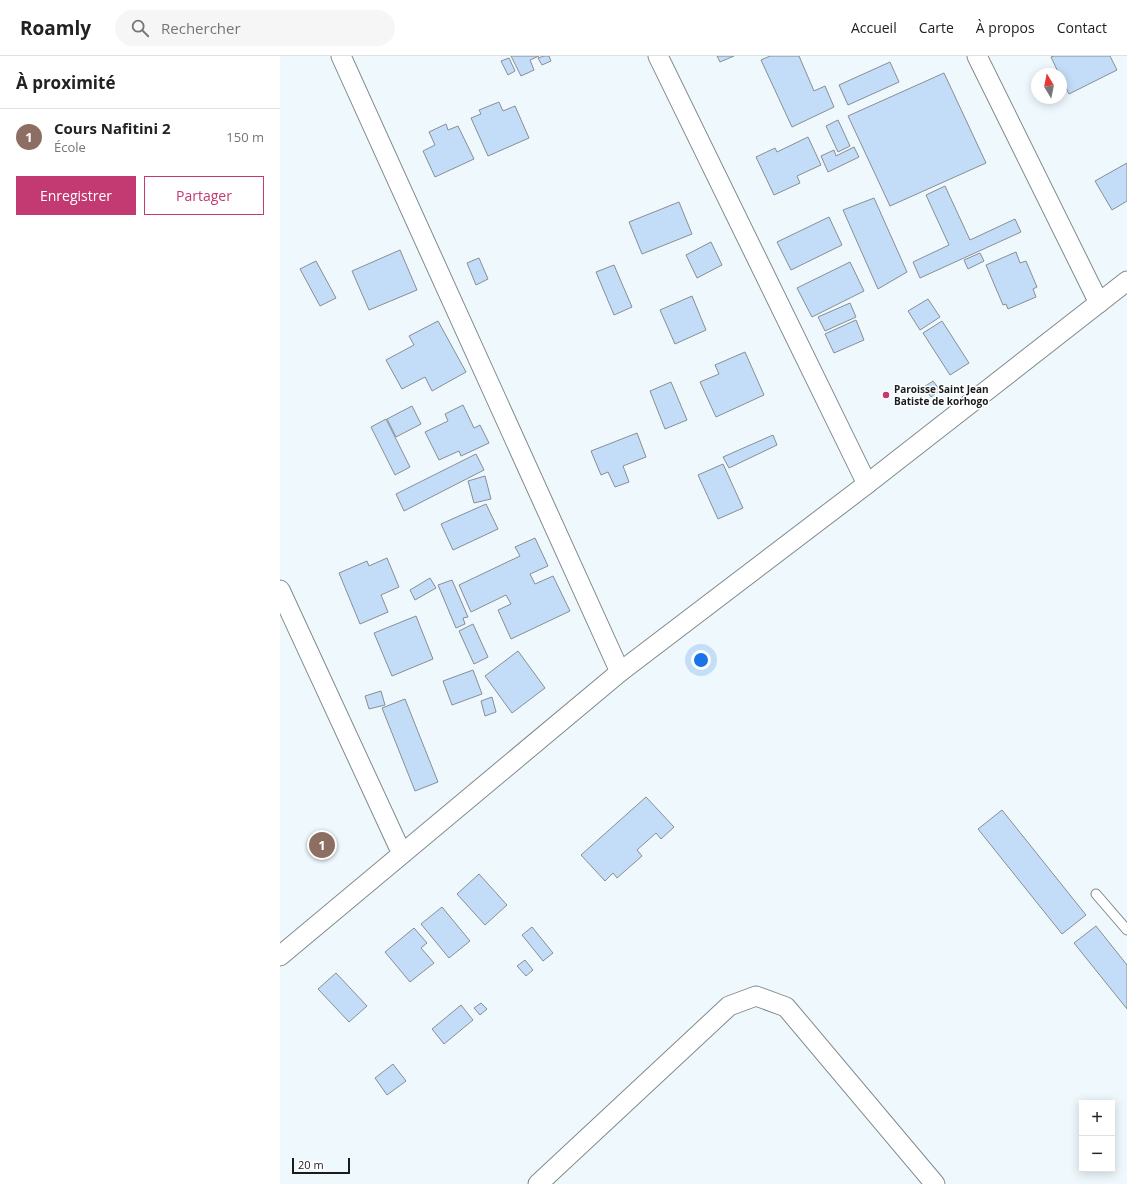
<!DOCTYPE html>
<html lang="fr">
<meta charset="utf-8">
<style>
body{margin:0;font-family:"Open Sans",sans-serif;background:#f6f6f6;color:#222}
.controls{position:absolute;right:12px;bottom:12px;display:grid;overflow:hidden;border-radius:0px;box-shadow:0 2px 10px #0003}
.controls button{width:36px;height:36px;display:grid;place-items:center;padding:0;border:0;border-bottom:1px solid #e0e0e0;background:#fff;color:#222;font:20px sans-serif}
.compass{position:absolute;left:751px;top:12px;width:36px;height:36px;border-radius:50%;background:#fff;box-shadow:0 2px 10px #0003;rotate:350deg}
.scale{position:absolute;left:12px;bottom:10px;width:58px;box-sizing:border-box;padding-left:4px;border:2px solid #191c1d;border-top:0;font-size:11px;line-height:14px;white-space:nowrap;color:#191c1d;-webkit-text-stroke:3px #fff;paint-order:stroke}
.you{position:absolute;left:421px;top:604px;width:14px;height:14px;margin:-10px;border:3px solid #fff;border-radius:50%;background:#1a73e8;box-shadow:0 0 0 6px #1a73e833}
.badge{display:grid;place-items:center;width:26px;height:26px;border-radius:50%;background:#c33971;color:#fff;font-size:13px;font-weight:700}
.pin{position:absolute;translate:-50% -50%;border:2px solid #fff;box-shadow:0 1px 4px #0006}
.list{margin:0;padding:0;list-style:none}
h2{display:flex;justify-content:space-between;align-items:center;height:52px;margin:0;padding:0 16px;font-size:17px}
h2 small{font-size:13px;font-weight:400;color:#767676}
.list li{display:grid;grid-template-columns:26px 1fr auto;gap:12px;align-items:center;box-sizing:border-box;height:56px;padding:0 16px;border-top:1px solid #e0e0e0}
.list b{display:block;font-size:15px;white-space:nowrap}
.list p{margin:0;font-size:13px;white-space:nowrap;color:#767676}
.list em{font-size:13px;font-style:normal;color:#767676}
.actions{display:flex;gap:8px;padding:12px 16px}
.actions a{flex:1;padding:9px 0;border:1px solid #c33971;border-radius:0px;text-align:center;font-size:14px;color:#c33971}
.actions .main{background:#c33971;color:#fff}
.icon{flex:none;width:22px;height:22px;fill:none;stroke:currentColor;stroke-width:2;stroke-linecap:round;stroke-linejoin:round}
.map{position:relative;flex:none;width:847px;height:1128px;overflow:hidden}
header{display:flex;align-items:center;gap:24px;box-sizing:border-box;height:56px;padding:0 20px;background:#fff;border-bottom:1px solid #e0e0e0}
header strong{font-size:19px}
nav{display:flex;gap:22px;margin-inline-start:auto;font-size:14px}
.search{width:280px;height:36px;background:#f6f6f6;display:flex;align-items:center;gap:10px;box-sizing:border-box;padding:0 14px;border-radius:22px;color:#767676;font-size:15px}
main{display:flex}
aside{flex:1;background:#fff}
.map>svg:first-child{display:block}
.building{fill:#c3ddf8;stroke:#888e94}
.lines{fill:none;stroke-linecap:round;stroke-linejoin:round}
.lane-casing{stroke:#818a8d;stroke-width:11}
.street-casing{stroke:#818a8d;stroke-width:21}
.lane{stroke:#fff;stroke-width:9}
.street{stroke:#fff;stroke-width:19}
.poi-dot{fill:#c33971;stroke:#fff;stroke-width:1.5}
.labels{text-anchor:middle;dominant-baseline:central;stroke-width:3;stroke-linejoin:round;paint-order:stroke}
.poi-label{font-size:10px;font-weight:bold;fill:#191c1d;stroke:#fff;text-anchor:start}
</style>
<header>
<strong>Roamly</strong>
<div class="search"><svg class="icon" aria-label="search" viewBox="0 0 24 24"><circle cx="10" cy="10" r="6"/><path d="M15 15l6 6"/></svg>Rechercher</div>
<nav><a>Accueil</a><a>Carte</a><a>À propos</a><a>Contact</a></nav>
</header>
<main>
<aside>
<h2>À proximité<small></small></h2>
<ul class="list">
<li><span class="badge" style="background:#8d6e63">1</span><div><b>Cours Nafitini 2</b><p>École</p></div><em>150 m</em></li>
</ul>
<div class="actions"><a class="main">Enregistrer</a><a>Partager</a></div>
</aside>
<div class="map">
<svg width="847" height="1128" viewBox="0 0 847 1128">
<rect width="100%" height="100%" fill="#eff9fd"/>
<g class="building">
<path d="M231,0H259L250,4L254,14L241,20Z"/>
<path d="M264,0H269L271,5L262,9L258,2Z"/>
<path d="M437,0H454L440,6Z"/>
<path d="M490,0H519L534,35L545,30L554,51L512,71L481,4Z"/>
<path d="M774,0H830L837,14L789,38L781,22V18H779L771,1Z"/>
<path d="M229,2L235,15L228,19L221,5Z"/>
<path d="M610,6L619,26L568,49L559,29Z"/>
<path d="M664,17L706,107L610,150L568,60Z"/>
<path d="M219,46L223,55L235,50L249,82L208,100L191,62L201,58L199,54Z"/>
<path d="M558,64L570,90L558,96L546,70Z"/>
<path d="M166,68L168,74L178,70L194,103L155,121L143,95L155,89L149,76Z"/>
<path d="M528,81L541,109L517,120L520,127L494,139L476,101L495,92L497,96Z"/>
<path d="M574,91L579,101L548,116L541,100L554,94L556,100Z"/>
<path d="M847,107V145L832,154L815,125Z"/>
<path d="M665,130L690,184L735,163L741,176L640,222L633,206L669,189L646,139Z"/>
<path d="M594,142L627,216L598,233L563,154Z"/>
<path d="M399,146L412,178L362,198L349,166Z"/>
<path d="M549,161L562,189L511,214L497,186Z"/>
<path d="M431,186L442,209L417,222L406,199Z"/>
<path d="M120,194L137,234L89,254L72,215Z"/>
<path d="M736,196L740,207L746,205L757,231L753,233L756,241L728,253L726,248L723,249L706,209Z"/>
<path d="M700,197L704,205L688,213L684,204Z"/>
<path d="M199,202L208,223L196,229L187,207Z"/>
<path d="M36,205L56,242L40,250L20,213Z"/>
<path d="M570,206L584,235L532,261L517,232Z"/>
<path d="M334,209L352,251L334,259L316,216Z"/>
<path d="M412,240L426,274L395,288L380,254Z"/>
<path d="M648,243L660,261L640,274L628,255Z"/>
<path d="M570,247L576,261L545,275L538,261Z"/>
<path d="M576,264L584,284L554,297L545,278Z"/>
<path d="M158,265L186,316L152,335L145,321L122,333L106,304L134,289L129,280Z"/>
<path d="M662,265L689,307L670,319L643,277Z"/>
<path d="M465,296L484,339L436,361L420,326L439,318L435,309Z"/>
<path d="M653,325L660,334L651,341L644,331Z"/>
<path d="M391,326L407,364L385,373L370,335Z"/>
<path d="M183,349L194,372L200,369L209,387L181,400L179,395L159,404L145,376L168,365L165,358Z"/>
<path d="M132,350L141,368L116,381L107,363Z"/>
<path d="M106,363L130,411L115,419L91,371Z"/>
<path d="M357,377L366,401L343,410L349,426L335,431L328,416L321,419L311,395Z"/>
<path d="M493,379L497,389L449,412L443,401Z"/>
<path d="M196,398L204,414L124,455L116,438Z"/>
<path d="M443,408L463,452L438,463L418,419Z"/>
<path d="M205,420L211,443L194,447L188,425Z"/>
<path d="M206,448L218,473L173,494L161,468Z"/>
<path d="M255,482L268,510L250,518L255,528L273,520L290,555L231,583L218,554L231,548L226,539L191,556L179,529L240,500L235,491Z"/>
<path d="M107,502L119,531L101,539L108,556L80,568L59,517L87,505L89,510Z"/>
<path d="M150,522L156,532L135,544L130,534Z"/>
<path d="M172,524L188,561L183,562L185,568L176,572L158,529Z"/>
<path d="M136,560L153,603L112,620L94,577Z"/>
<path d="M193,568L208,601L194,608L179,575Z"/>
<path d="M238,595L265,632L232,657L205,620Z"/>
<path d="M193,614L202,638L172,649L163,625Z"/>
<path d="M101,635L105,649L89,653L85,640Z"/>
<path d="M212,641L216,656L205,660L201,645Z"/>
<path d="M125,643L158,726L135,735L102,652Z"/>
<path d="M366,741L394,771L381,783L376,777L357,794L362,800L337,822L333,817L325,825L301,799Z"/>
<path d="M722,754L806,859L782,878L698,773Z"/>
<path d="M199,818L227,849L205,869L177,838Z"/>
<path d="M162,851L190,885L169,902L141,868Z"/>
<path d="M816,870L847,909V953L794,887Z"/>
<path d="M252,871L273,897L263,905L242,879Z"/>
<path d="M134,872L147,887L141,892L154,907L130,926L105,896Z"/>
<path d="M245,904L253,914L246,920L237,910Z"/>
<path d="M56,917L87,950L69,966L38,933Z"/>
<path d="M201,947L207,953L200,959L194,952Z"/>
<path d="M181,949L193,964L164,988L152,973Z"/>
<path d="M113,1008L126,1025L107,1039L95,1022Z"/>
</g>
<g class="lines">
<g class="lane-casing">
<path id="lane" d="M816,838L847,874"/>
</g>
<g class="street-casing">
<g id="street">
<path d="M61,0L340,616"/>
<path d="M378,0L587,428"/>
<path d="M697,0L819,247"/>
<path d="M0,534L122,798"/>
<path d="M0,900L340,616L587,428L847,225"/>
<path d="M258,1128L449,950L476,940L506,951L655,1128"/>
</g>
</g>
<use href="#lane" class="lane"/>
<use href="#street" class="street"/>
</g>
<circle class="poi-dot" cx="606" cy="339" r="4"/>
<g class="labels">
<g class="poi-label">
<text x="614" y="333">Paroisse Saint Jean<tspan x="614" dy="12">Batiste de korhogo</tspan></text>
</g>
</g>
</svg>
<div class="controls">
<button>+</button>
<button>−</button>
</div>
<svg class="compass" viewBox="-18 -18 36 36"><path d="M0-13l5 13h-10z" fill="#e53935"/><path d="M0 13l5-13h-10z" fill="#767676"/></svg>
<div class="scale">20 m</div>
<div class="you"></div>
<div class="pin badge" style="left:42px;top:789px;background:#8d6e63">1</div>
</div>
</main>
